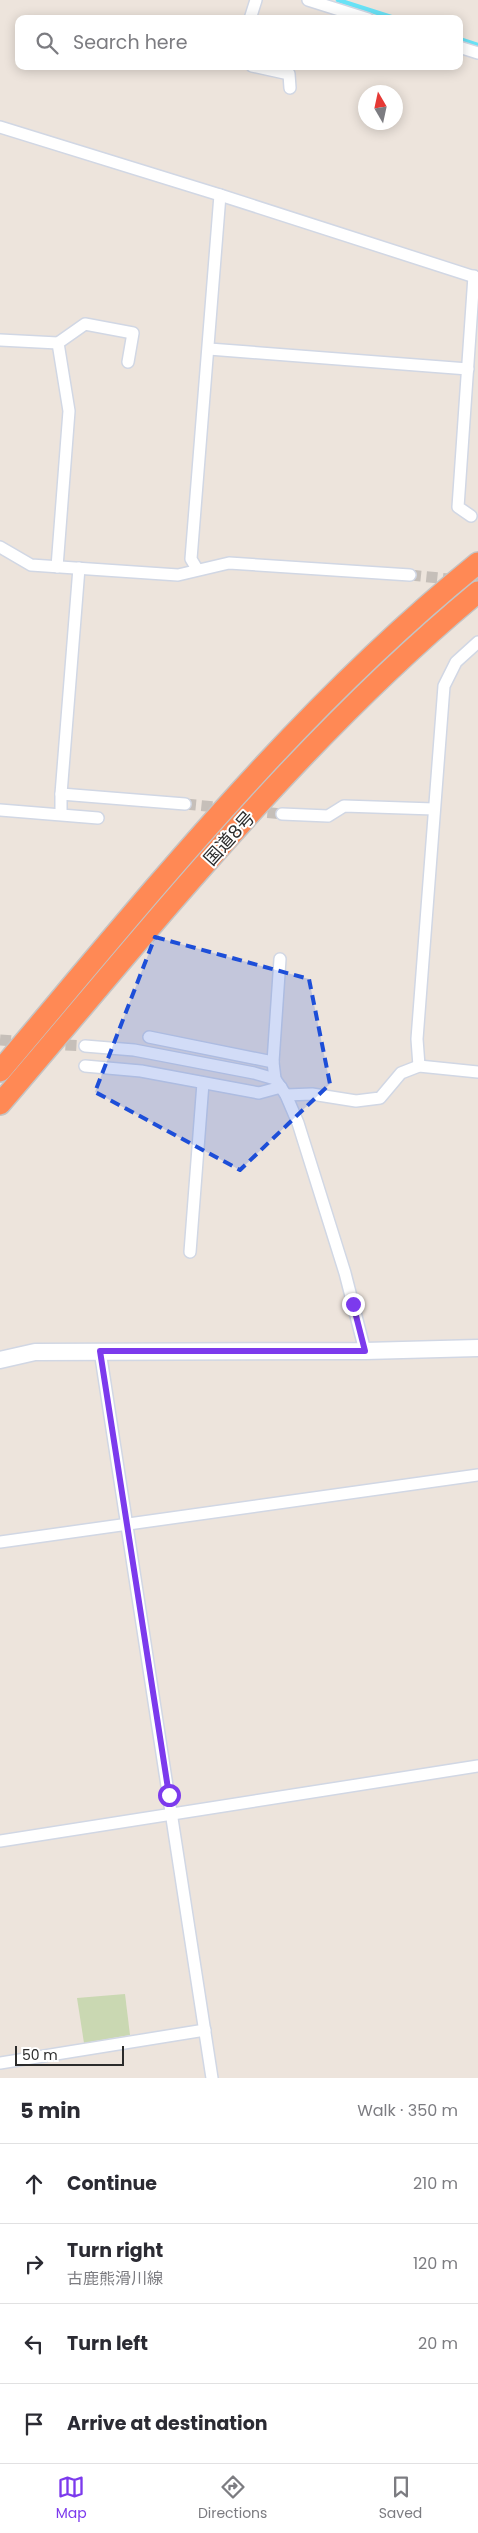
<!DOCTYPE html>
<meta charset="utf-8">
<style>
body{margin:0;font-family:Poppins,"Noto Sans JP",sans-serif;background:#f2f2f3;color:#2b2b33}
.compass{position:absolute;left:358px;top:85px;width:45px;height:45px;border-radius:50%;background:#fff;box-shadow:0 2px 12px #0003;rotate:351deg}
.scale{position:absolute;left:15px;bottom:12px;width:109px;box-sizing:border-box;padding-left:5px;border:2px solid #2b2b2b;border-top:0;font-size:14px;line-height:18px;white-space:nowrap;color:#2b2b2b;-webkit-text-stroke:4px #fff;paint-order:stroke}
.stop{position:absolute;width:15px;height:15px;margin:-11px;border:4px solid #7c3aed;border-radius:50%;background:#fff}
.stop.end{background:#7c3aed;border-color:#fff;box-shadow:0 1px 5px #0008}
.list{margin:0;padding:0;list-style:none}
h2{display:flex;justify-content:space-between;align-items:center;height:65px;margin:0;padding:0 20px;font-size:21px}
h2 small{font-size:16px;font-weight:400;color:#7c7c81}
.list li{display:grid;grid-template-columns:32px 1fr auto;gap:15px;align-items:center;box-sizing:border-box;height:80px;padding:0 20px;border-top:1px solid #e1e1e2}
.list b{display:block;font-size:19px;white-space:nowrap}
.list p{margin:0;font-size:16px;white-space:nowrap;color:#7c7c81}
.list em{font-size:16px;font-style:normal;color:#7c7c81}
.icon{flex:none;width:28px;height:28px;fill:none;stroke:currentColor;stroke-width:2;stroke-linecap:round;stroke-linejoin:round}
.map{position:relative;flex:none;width:478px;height:2078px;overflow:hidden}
.search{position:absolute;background:#fff;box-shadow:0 2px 12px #0003;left:15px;right:15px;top:15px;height:55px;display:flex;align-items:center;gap:12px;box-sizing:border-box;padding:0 18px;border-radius:10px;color:#7c7c81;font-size:19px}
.sheet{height:385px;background:#fff}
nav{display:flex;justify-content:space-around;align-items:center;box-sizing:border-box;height:70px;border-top:1px solid #e1e1e2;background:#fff;font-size:14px;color:#7c7c81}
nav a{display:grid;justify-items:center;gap:2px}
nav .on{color:#7c3aed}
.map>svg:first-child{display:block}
.cemetery{fill:#cad8b2}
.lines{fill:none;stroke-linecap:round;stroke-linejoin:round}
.stream{stroke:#69e2f6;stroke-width:4.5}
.street-tunnel{stroke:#c6bfb9;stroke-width:11;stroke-dasharray:11 5.5;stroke-linecap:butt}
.street-casing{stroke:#d1d7e4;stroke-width:14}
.secondary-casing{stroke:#d1d7e4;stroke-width:19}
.highway-casing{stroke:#c4c4c4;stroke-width:24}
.street{stroke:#fff;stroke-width:11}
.secondary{stroke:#fff;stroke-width:16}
.highway{stroke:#ff8955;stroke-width:21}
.route{stroke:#7c3aed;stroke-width:6}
.marked{fill:#1d4ed8;fill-opacity:0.2;stroke:#1d4ed8;stroke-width:4;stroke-dasharray:10 6;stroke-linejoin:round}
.labels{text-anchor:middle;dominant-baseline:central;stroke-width:4;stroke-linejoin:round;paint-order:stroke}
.street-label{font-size:18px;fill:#2b2b2b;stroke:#fff}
</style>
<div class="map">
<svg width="478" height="2078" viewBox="0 0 478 2078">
<rect width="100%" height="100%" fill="#ede4dc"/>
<path class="cemetery" d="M125,1994L130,2035L84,2043L77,1998Z"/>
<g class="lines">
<g class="stream">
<path d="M338,0L397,19"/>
<path d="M459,39L478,45"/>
</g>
<g class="street-tunnel">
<path d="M410,575L478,582"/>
<path d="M185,804L226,808"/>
<path d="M251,811L282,814"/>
<path d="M0,1040L26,1042"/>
<path d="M49,1044L85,1046"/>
</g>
<g class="street-casing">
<g id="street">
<path d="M308,0L368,19"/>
<path d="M250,19L256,0"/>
<path d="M459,47L478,53"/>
<path d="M252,66L289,74L290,88"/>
<path d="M0,127L220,195L191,559L197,569"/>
<path d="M220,195L478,278"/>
<path d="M0,340L58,343L85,324L133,333L128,362"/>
<path d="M209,349L468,369"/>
<path d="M471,516L458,507L474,276"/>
<path d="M0,547L31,565L178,575L229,563L410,575"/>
<path d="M57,567L69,411L58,343"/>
<path d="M61,794L79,568"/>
<path d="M0,810L98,818"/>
<path d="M61,814V794L185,804"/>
<path d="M282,814L328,816L344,806L434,809"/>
<path d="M149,1037L273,1062L275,1079"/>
<path d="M85,1046L134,1050L254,1073L275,1079L286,1095L298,1123L345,1273L365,1351"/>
<path d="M273,1062L280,959"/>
<path d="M85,1066L141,1071L259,1093L281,1087"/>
<path d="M419,1066L417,1039L444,686L456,662L478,642"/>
<path d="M286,1095L312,1094L356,1101L380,1098L401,1073L419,1066L478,1072"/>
<path d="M190,1252L203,1083"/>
<path d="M100,1351L212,2078"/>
<path d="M0,1542L478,1475"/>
<path d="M0,1841L478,1766"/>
<path d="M0,2063L205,2030"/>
</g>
</g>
<g class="secondary-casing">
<path id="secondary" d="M0,1360L35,1352L365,1351L478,1348"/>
</g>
<g class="highway-casing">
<g id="highway">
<path d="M0,1071C150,894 297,709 478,563"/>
<path d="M0,1104C152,927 298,741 478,592"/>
</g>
</g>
<use href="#street" class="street"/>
<use href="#secondary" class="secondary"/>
<use href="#highway" class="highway"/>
</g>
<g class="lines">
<path class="route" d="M169,1795L100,1351H365L353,1304"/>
</g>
<path class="marked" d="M155,937L309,979L330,1084L240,1170L95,1092Z"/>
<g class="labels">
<g class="street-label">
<text transform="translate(229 838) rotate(-48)">国道8号</text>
</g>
</g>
</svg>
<svg class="compass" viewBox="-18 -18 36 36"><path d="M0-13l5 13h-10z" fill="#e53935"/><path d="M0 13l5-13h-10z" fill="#7c7c81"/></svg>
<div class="scale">50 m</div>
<div class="stop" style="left:169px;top:1795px"></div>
<div class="stop end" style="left:353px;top:1304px"></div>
<div class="search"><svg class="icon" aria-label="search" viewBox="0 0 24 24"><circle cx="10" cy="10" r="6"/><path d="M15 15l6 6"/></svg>Search here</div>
</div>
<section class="sheet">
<h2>5 min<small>Walk · 350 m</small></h2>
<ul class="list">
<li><svg class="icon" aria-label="ahead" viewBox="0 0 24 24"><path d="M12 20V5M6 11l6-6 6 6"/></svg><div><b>Continue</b></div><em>210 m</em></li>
<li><svg class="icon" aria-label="right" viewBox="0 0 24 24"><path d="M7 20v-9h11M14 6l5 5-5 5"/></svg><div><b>Turn right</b><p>古鹿熊滑川線</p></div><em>120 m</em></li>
<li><svg class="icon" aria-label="left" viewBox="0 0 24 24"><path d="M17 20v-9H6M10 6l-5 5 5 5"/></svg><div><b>Turn left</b></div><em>20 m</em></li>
<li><svg class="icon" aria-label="arrive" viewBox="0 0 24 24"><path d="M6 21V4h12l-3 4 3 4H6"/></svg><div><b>Arrive at destination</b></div></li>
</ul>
</section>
<nav>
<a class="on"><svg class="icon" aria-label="map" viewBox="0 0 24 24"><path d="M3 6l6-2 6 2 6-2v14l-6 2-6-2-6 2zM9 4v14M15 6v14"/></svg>Map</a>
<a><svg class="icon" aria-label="directions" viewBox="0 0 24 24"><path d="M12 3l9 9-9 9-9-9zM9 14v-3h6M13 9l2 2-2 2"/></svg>Directions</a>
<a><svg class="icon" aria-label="saved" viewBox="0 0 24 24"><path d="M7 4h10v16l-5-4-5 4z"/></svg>Saved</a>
</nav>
